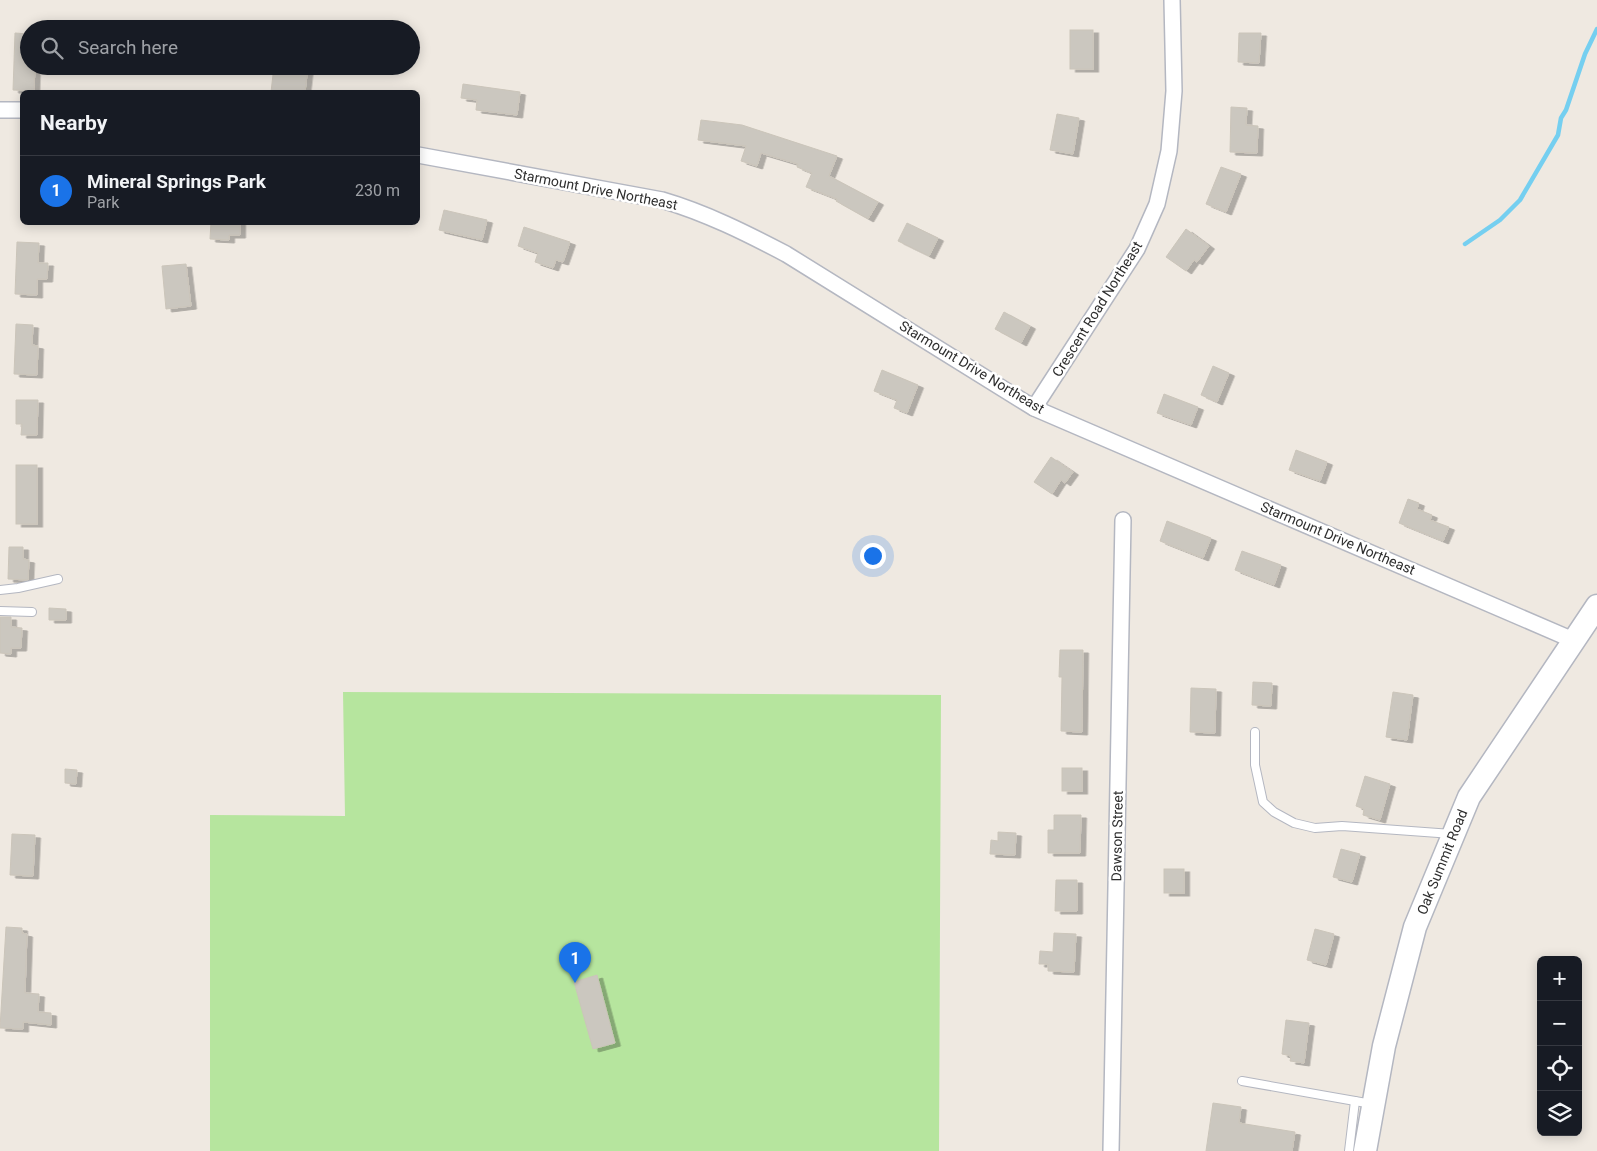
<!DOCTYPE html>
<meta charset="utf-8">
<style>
body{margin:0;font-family:Roboto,sans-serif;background:#242831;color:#f1f3f6}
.controls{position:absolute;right:15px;bottom:15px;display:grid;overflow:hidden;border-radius:8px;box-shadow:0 2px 12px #0003}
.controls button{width:45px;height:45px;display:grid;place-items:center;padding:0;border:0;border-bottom:1px solid #363941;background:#171b24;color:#f1f3f6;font:25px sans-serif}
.you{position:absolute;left:872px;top:555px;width:18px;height:18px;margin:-12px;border:4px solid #fff;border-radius:50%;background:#1a73e8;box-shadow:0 0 0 8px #1a73e833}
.badge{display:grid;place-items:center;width:32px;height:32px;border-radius:50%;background:#1a73e8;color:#fff;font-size:16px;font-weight:700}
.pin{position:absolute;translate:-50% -41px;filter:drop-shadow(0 1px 2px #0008)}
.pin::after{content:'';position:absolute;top:26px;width:18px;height:15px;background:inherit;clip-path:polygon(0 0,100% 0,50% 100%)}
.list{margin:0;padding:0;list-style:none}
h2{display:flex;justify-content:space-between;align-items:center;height:65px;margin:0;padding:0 20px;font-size:21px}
h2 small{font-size:16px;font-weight:400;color:#9ea1a6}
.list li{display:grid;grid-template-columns:32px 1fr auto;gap:15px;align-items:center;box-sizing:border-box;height:70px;padding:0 20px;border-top:1px solid #363941}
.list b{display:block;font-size:19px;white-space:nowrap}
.list p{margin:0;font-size:16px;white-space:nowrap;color:#9ea1a6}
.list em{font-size:16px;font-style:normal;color:#9ea1a6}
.icon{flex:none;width:28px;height:28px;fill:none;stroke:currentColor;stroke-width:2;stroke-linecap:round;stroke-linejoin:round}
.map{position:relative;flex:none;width:1597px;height:1151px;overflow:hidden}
.search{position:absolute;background:#171b24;box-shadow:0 2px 12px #0003;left:20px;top:20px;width:400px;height:55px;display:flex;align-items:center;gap:12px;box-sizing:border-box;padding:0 18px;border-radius:28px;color:#9ea1a6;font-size:19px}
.panel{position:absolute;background:#171b24;box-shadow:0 2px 12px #0003;left:20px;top:90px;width:400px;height:135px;border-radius:8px}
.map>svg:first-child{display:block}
.green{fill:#b6e59e}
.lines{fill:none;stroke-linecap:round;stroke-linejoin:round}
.stream{stroke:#75cff0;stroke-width:4.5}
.building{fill:#cbc7bf;stroke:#cbc5ba;filter:url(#shadow)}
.service-casing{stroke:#b4b7c1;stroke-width:10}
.minor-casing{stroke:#b4b7c1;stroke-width:18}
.secondary-casing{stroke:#b4b7c1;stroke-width:25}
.service{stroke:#fff;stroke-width:8}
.minor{stroke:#fff;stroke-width:15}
.secondary{stroke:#fff;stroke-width:22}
.labels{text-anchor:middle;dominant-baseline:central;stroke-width:5;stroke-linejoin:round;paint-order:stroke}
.street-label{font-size:14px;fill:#2e2e2e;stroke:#fff}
</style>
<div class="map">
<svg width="1597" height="1151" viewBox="0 0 1597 1151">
<defs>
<filter id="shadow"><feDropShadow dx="5.5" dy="3" stdDeviation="0" flood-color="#0004"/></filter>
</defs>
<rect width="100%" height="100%" fill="#efe9e1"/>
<path class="green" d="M343,692L941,695L939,1151H210V815L345,816Z"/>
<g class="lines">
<path class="stream" d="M1465,244L1500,220L1520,200L1558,135L1561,118L1566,110L1585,54L1597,29"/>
</g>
<g class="building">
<rect x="1070" y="30" width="23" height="39"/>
<path d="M15,33L29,34V66H35L34,91L13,90Z"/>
<path d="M1239,33H1261L1259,63L1238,62Z"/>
<path d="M274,66H308L305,92H271Z"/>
<path d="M463,84L520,92L517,115L476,110L477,100L461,98Z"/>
<path d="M1231,107L1247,108L1246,125L1258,126L1257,153L1230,152Z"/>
<path d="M1057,114L1079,118L1073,154L1050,150Z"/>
<path d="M701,120L742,125L837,156L829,176L878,202L868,219L836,201L837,199L806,187L812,173L797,167L798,164L761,153L757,166L741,161L746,146L698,140Z"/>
<path d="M1221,167L1241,174L1226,212L1206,204Z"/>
<path d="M444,210L487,220L482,240L439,230Z"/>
<path d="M211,222H240V235H229V240L210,239Z"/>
<path d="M907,223L938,238L929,256L898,241Z"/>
<path d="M524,227L570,242L563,262L556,260L553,268L535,262L538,253L518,246Z"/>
<path d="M1186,229L1209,246L1197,262L1194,260L1186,271L1166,257Z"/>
<path d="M17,242L39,243L38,263H48L47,279H37V295L15,294Z"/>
<path d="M186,264L191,306L166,309L162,266Z"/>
<path d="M1004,312L1030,326L1021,343L995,329Z"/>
<path d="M16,324L33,325L32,345L38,346L37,375L14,374Z"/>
<path d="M1213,366L1229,373L1217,402L1201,395Z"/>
<path d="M882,370L918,385L907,413L894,408L897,400L874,391Z"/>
<path d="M1164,394L1198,407L1191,425L1157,413Z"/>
<path d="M16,400H38L37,435H21L22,424H16Z"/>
<path d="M1296,450L1327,462L1320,481L1289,470Z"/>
<path d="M1051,457L1073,472L1065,483L1061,480L1052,494L1034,482Z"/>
<rect x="16" y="465" width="21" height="59"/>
<path d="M1408,499L1419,503L1417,509L1432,515L1430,520L1449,527L1443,541L1399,523Z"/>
<path d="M1167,521L1211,538L1203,558L1160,541Z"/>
<path d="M9,547H23V559L29,560L28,580L8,579Z"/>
<path d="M1242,551L1281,565L1274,585L1235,570Z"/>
<path d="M49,608L66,609V620H49Z"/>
<path d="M0,617H11V627L22,628L21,648H11V654L0,653Z"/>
<path d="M1060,650H1083L1082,732L1061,731L1062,677H1059Z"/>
<path d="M1253,682L1272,683L1271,706L1252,705Z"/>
<path d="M1191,688L1216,689L1215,733L1190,732Z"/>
<path d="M1393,692L1413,695L1407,740L1386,737Z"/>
<rect x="1062" y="768" width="20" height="23"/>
<path d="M65,769L77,770L76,784L65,783Z"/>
<path d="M1365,776L1390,784L1380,820L1363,815L1364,809L1356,806Z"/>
<path d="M1054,815H1081L1080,853H1048V830H1054Z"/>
<path d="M998,832L1016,833L1015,855L990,854L991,840L998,841Z"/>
<path d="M12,834L35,835L33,876L10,875Z"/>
<path d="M1341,849L1360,854L1352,882L1333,877Z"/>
<rect x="1164" y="869" width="20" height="24"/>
<path d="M1056,880H1077V911H1055Z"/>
<path d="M6,927L22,928V933L27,934L25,993L39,994L38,1012L51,1013V1025L23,1022V1029L0,1028Z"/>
<path d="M1315,929L1334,934L1326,965L1307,960Z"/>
<path d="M1054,933L1076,934L1074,972L1048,971V964H1039L1040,951L1053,952Z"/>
<path d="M597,975L615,1043L593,1049L574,982Z"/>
<path d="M1286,1020L1309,1023L1304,1063L1290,1061L1291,1056L1282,1054Z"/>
<path d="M1213,1103L1241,1107L1239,1123L1295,1132L1292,1151H1206Z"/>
</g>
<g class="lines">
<g class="service-casing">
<g id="service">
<path d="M0,590L18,588L58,579"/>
<path d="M0,611L32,612"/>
<path d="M1255,732V765L1263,802L1274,812L1294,823L1315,828L1342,826L1452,834"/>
<path d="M1242,1081L1355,1101"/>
<path d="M1349,1151L1355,1101L1372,1104"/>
</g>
</g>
<g class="minor-casing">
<g id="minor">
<path d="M0,110H22"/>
<path d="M418,155L662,200C706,213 746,233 786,254L1034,408L1573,640"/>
<path d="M1034,408L1137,249L1157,204L1169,151L1174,91L1172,0"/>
<path d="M1111,1151L1123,520"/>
</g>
</g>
<g class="secondary-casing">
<path id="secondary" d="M1365,1151L1384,1046L1415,927L1469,797L1597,606"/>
</g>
<use href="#service" class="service"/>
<use href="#minor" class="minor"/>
<use href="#secondary" class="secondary"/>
</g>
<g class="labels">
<g class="street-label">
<text transform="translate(596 189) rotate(11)">Starmount Drive Northeast</text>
<text transform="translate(1097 309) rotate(-58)">Crescent Road Northeast</text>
<text transform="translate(972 367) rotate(31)">Starmount Drive Northeast</text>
<text transform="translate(1338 538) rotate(23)">Starmount Drive Northeast</text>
<text transform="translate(1117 836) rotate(-89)">Dawson Street</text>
<text transform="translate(1442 862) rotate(-68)">Oak Summit Road</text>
</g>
</g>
</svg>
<div class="controls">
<button>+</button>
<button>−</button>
<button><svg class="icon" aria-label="locate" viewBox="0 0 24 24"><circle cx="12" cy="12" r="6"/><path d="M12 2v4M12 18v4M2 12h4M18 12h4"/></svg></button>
<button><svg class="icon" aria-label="layers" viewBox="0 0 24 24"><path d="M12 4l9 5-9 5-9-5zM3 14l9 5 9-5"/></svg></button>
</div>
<div class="you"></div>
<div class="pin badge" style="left:575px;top:983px">1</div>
<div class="search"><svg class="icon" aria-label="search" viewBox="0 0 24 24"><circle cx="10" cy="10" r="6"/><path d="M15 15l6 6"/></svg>Search here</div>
<section class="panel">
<h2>Nearby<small></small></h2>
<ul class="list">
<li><span class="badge">1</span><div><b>Mineral Springs Park</b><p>Park</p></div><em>230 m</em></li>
</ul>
</section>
</div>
